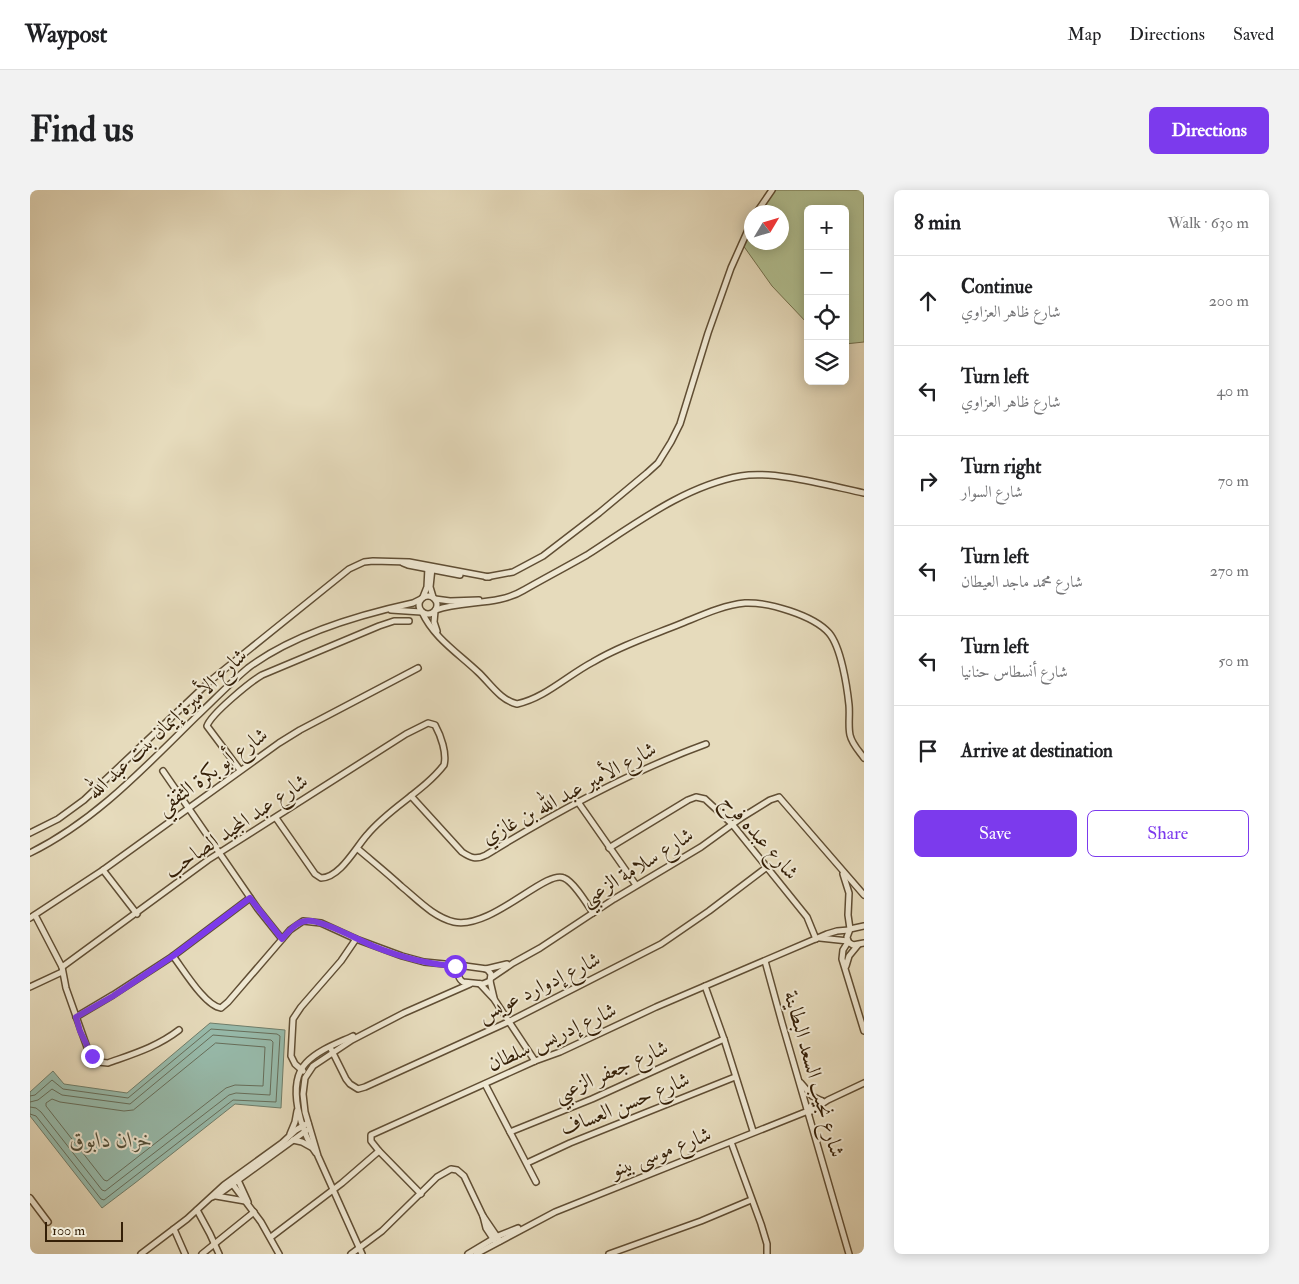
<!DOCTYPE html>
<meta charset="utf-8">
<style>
body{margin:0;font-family:"IM FELL Double Pica",Amiri,serif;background:#f2f2f2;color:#202124}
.controls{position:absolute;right:15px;top:15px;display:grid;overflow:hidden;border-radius:8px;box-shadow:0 2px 12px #0003}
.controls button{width:45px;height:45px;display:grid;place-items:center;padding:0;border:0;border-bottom:1px solid #e0e0e0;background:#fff;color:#202124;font:25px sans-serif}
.compass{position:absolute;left:714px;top:15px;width:45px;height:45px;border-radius:50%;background:#fff;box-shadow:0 2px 12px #0003;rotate:52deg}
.scale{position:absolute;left:15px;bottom:12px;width:78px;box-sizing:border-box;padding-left:5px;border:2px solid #341f07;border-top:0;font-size:14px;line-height:18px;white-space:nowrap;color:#341f07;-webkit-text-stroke:4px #efe8d3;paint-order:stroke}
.stop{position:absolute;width:15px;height:15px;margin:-11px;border:4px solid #7c3aed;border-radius:50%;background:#fff}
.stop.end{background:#7c3aed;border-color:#fff;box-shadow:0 1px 5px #0008}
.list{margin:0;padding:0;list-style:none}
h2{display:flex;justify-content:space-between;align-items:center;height:65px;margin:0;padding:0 20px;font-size:21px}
h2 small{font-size:16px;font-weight:400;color:#757577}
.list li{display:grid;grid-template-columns:32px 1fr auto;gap:15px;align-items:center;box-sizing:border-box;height:90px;padding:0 20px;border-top:1px solid #e0e0e0}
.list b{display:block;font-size:19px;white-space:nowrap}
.list p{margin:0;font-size:16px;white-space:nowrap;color:#757577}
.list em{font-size:16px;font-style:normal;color:#757577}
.actions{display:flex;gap:10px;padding:15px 20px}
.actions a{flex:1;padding:11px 0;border:1px solid #7c3aed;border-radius:8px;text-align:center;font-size:18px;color:#7c3aed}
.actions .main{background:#7c3aed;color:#fff}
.icon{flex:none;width:28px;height:28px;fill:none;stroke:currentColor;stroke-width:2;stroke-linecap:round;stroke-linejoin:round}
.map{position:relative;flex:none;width:834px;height:1064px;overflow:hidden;border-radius:8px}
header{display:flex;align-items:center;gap:30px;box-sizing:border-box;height:70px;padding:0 25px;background:#fff;border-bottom:1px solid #e0e0e0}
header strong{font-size:24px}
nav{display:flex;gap:28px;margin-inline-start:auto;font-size:18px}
.intro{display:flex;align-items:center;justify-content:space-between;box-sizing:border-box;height:120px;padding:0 30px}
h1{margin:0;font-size:35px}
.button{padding:12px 22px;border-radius:8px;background:#7c3aed;color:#fff;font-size:18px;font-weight:700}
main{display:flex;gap:30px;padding:0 30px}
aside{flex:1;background:#fff;border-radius:8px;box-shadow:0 2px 12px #0003}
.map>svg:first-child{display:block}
.green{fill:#b2c193;stroke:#73704d}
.water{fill:#97bbac;stroke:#6f7d6a}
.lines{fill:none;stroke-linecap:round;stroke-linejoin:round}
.shore{stroke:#666d5a;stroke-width:1}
.minor-casing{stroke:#604e34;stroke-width:8}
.minor{stroke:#efe8d3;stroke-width:5}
.route{stroke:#7c3aed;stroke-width:6}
.labels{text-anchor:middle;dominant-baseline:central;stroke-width:4;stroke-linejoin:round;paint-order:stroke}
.street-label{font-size:21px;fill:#341f07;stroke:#efe8d3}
.water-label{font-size:22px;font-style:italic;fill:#524e39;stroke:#efe8d3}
</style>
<header>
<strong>Waypost</strong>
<nav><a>Map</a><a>Directions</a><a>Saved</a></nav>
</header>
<div class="intro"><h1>Find us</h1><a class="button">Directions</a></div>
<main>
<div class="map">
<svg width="834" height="1064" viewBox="0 0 834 1064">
<rect width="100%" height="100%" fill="#e6dbbc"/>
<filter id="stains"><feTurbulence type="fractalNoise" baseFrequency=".004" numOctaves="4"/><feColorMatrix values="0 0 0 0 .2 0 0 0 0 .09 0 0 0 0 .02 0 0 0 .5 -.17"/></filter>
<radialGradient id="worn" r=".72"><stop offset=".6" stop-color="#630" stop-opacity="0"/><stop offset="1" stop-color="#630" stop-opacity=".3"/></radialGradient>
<path class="green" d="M738,0H834V152L815,154V19H778V134L742,96L710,51L721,30L722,52H752V22H726Z"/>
<path class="water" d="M180,833L255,840L251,918L205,914L105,993L72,1018L0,926V902L23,881L34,894L97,903Z"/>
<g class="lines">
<g class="shore">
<path d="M186,853L235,857L233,896L205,895L196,898L77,991L74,990L16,916V913L22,909L30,912L94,921L103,920Z"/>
<path d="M0,906L5,905L22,890L33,899L98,908L181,839L247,844L250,846L246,912L203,910L74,1010L71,1009L6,926L0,924"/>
<path d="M0,912L8,910L22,899L32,905L100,914L183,845L241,850L243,852L240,905L206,903L199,905L75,1001L72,1000L11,922L6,918L0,917"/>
</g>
<g class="minor-casing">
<g id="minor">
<path d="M727,22L742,0"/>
<path d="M373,373L378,375L430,385"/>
<path d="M402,378L400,397L403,407"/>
<path d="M456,387L483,382L513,366L569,323L617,283L628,273L641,252L650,234L678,143L701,78L722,31"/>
<circle cx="398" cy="415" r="9"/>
<path d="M393,407L397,397L398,378"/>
<path d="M405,409L420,411L449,410"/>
<path d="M361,420L391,422"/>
<path d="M406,420C433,410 468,416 494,400C515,388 536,377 557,365C604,335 654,296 711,286C744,280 800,296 834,303"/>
<path d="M405,421L404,432L407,441"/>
<path d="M392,422C404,448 428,463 448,482C460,493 470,510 487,514C515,508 538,485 563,472C590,456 620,446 650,434C670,426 693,415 715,413C738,412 783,425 799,443C811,457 817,496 819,515C820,525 818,536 820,545C822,554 829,561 834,568"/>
<path d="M210,580L177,536C181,524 220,492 232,485L349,436L364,431H379"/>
<path d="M133,581L228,719L252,749"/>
<path d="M381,606L432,662C441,668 446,670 456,665C526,622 599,582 676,554"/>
<path d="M548,612L606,695"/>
<path d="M0,643L28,629L54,610L180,491L319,379L334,372L343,371L379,372L459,387"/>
<path d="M579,658L658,610L666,607L675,609L702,634L777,727L786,749"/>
<path d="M328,659C342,671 357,683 371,696C387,709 403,727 424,732C461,740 516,679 534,688C544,692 557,714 563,723"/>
<path d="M0,663C65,631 115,577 166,527C183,511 200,493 218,478C263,444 328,425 383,413L391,409"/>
<path d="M73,680L107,724"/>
<path d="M813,684L819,703L818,725L820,739"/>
<path d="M5,725L32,777L36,798L58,860L68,872L78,873C103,864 127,857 149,840"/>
<path d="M0,728L73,680L249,553L270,540L388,478"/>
<path d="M834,736L820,739L817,747L818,752L823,755L834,753"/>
<path d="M790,748L818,751"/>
<path d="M818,752L813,760L812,769L834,841"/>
<path d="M143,766C153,779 175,816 191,818L198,812L260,740L273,731L291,733L326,749L372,766L394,772L435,776"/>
<path d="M735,771L752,833L819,1064"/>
<path d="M435,776L457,779L461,784L460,791L453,794L433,792C426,787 428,779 435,776Z"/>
<path d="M816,776L819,766L828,755"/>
<path d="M32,777L178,670L376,544L398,533L405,535C411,546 417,563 414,575C393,602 359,618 337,645C326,657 310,688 291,688L285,684L246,628"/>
<path d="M456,779L477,774"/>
<path d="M461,788L483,773L510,758L584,709L671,657L711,628L740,610L749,607L834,705"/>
<path d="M460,791L464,808"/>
<path d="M450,794L464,809L505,871"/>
<path d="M675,796L694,849L723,941"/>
<path d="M0,797L32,782"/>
<path d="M46,827L83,805L143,766L220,708"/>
<path d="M300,857L316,889L320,894L328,899L335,897L478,832L631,754L679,721L737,677"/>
<path d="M273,881L265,874L261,866L263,829L271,817L311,771L326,749"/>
<path d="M771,893L782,906L792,911"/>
<path d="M455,894L506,992"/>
<path d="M777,918L792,911"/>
<path d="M778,923L798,910L834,893"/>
<path d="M480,942L562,909L694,849"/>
<path d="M260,944L265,932L267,921"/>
<path d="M263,950L272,952L281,957"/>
<path d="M701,952L731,1034L737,1054V1064"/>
<path d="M286,963C271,943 256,894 276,873C288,860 308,853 323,846"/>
<path d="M497,973L540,953L705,887"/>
<path d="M207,988L218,1012"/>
<path d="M201,992L231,1032L249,1064"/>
<path d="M391,1004L349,961L341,951V945L505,871L530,862L626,817L797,744L807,741L819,740"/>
<path d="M186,1006L215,1011"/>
<path d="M182,1007L189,1004L277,940"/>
<path d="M0,1008L18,1032"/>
<path d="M167,1020L180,1044L189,1064"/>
<path d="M453,1026L456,1038L464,1050"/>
<path d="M144,1039L155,1064"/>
<path d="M241,1047L312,993L349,961"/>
<path d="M111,1064L157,1029L194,995L252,953L266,940L278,933"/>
<path d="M172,1064L224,1022"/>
<path d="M321,1064L352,1041L407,987L421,979L427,980L434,986L453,1026L470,1051"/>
<path d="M332,1064L288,966L275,922L273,904L275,888L283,876L322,850L374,823L440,794"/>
<path d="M438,1064L468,1046L488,1038"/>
<path d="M446,1064L525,1022L778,921"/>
<path d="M579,1064L671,1031L721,1010"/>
</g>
</g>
<use href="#minor" class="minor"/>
</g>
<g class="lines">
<path class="route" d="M62,866L50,841L46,827L83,806L143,766L220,708L252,749C258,742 266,732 276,731C291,729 328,750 343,756C370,767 396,774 425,776"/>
</g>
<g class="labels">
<g class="street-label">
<text transform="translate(137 534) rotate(-43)">شارع الأميرة إيمان بنت عبد الله</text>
<text transform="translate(182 581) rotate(-36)">شارع أبو بكرة الثقفي</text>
<text transform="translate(539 603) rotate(-28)">شارع الأمير عبد الله بن غازي</text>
<text transform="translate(206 636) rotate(-34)">شارع عبد المجيد الصاحب</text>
<text transform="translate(730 647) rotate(49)">شارع عبده فرج</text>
<text transform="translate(607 677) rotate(-32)">شارع سلامة الزعبي</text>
<text transform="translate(509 797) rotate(-26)">شارع إدوارد عويس</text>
<text transform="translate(522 847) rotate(-24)">شارع إدريس سلطان</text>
<text transform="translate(581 881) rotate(-24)">شارع جعفر الزعبي</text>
<text transform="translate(784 884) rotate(74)">شارع نجيب السعد البطاينة</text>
<text transform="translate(595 914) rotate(-22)">شارع حسن العساف</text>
<text transform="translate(631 962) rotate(-21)">شارع موسى بينو</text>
</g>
<g class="water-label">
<text x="81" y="950">خزان دابوق</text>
</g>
</g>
<rect width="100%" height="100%" filter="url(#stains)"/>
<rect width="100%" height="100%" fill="url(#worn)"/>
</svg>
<div class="controls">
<button>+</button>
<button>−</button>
<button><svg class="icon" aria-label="locate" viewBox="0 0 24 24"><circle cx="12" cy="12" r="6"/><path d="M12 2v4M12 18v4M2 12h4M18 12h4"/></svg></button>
<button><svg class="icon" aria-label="layers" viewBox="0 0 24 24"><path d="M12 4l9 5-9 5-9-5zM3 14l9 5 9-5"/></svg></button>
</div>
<svg class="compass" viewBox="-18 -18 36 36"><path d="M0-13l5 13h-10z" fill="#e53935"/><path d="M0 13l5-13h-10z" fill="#757577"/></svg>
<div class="scale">100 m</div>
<div class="stop" style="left:425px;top:776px"></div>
<div class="stop end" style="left:62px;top:866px"></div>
</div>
<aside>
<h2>8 min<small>Walk · 630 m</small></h2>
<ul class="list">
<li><svg class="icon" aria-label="ahead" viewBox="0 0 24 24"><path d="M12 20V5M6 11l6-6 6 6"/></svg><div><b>Continue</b><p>شارع ظاهر العزاوي</p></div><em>200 m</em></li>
<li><svg class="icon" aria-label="left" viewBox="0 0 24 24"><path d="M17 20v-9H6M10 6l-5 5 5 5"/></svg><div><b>Turn left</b><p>شارع ظاهر العزاوي</p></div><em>40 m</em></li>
<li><svg class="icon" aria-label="right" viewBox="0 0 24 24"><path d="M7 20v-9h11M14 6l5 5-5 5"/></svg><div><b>Turn right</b><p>شارع السوار</p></div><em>70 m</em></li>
<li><svg class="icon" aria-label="left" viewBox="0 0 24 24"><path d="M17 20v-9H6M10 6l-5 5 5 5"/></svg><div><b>Turn left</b><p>شارع محمد ماجد العيطان</p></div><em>270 m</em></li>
<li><svg class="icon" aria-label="left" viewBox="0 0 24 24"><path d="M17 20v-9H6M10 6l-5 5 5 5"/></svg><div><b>Turn left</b><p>شارع أنسطاس حنانيا</p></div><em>50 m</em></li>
<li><svg class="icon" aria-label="arrive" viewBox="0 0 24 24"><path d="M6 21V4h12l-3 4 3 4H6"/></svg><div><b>Arrive at destination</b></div></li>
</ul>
<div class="actions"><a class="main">Save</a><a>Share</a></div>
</aside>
</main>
